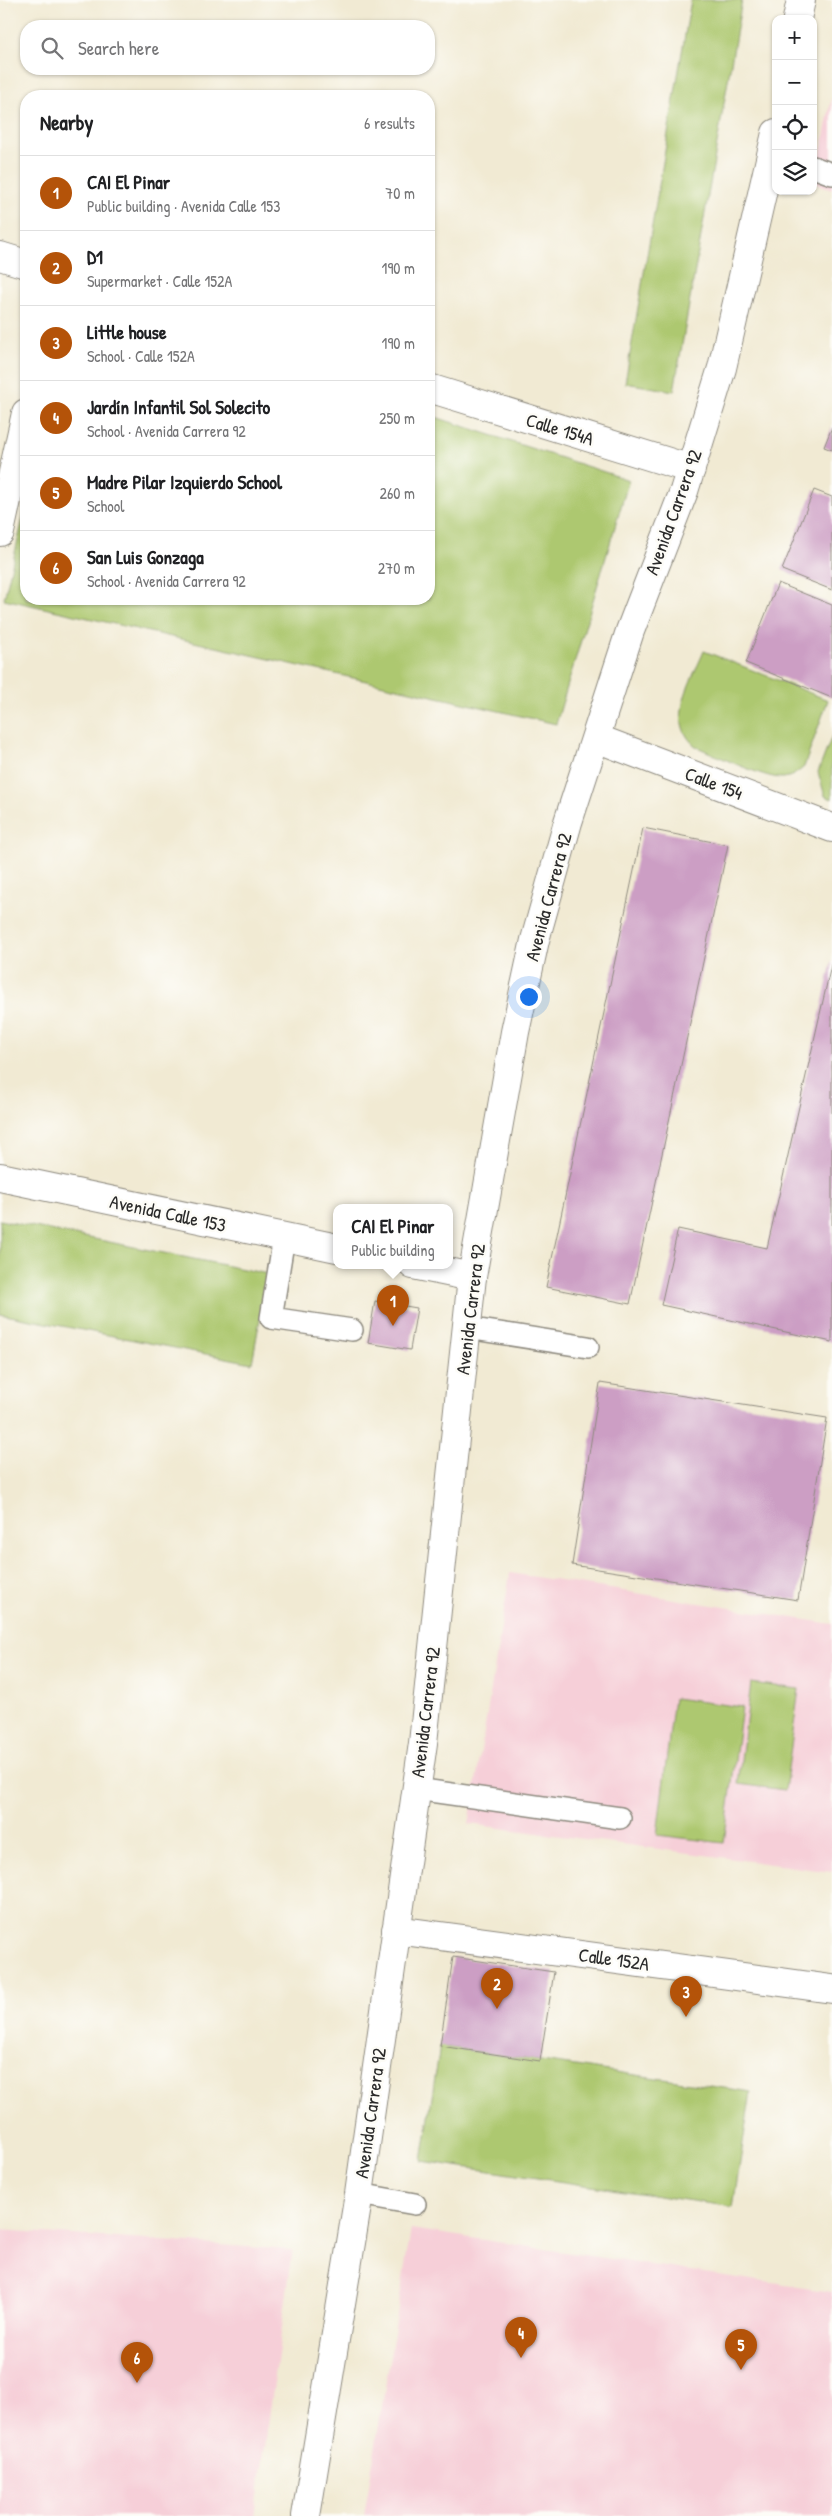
<!DOCTYPE html>
<meta charset="utf-8">
<style>
body{margin:0;font-family:"Patrick Hand",sans-serif;background:#f2f2f2;color:#202124}
.controls{position:absolute;right:15px;top:15px;display:grid;overflow:hidden;border-radius:10px;box-shadow:0 1px 4px #0004}
.controls button{width:45px;height:45px;display:grid;place-items:center;padding:0;border:0;border-bottom:1px solid #e0e0e0;background:#fff;color:#202124;font:25px sans-serif}
.you{position:absolute;left:528px;top:996px;width:18px;height:18px;margin:-12px;border:4px solid #fff;border-radius:50%;background:#1a73e8;box-shadow:0 0 0 8px #1a73e833}
.badge{display:grid;place-items:center;width:32px;height:32px;border-radius:50%;background:#b45309;color:#fff;font-size:16px;font-weight:700}
.pin{position:absolute;translate:-50% -41px;filter:drop-shadow(0 1px 2px #0008)}
.pin::after{content:'';position:absolute;top:26px;width:18px;height:15px;background:inherit;clip-path:polygon(0 0,100% 0,50% 100%)}
.popup{position:absolute;left:333px;top:1204px;width:120px;height:65px;box-sizing:border-box;display:grid;place-content:center;border-radius:10px;background:#fff;filter:drop-shadow(0 1px 4px #0005);font-size:16px;white-space:nowrap;color:#757577}
.popup b{font-size:19px;color:#202124}
.popup::after{content:'';position:absolute;left:50%;top:100%;margin-left:-10px;border:10px solid transparent;border-top-color:#fff}
.list{margin:0;padding:0;list-style:none}
h2{display:flex;justify-content:space-between;align-items:center;height:65px;margin:0;padding:0 20px;font-size:21px}
h2 small{font-size:16px;font-weight:400;color:#757577}
.list li{display:grid;grid-template-columns:32px 1fr auto;gap:15px;align-items:center;box-sizing:border-box;height:75px;padding:0 20px;border-top:1px solid #e0e0e0}
.list b{display:block;font-size:19px;white-space:nowrap}
.list p{margin:0;font-size:16px;white-space:nowrap;color:#757577}
.list em{font-size:16px;font-style:normal;color:#757577}
.icon{flex:none;width:28px;height:28px;fill:none;stroke:currentColor;stroke-width:2;stroke-linecap:round;stroke-linejoin:round}
.map{position:relative;flex:none;width:832px;height:2516px;overflow:hidden}
.search{position:absolute;background:#fff;box-shadow:0 1px 4px #0004;left:20px;top:20px;width:415px;height:55px;display:flex;align-items:center;gap:12px;box-sizing:border-box;padding:0 18px;border-radius:20px;color:#757577;font-size:19px}
.panel{position:absolute;background:#fff;box-shadow:0 1px 4px #0004;left:20px;top:90px;width:415px;height:515px;border-radius:20px}
.map>svg:first-child{display:block}
.built{fill:#f6cfd8}
.green{fill:#adc86f;stroke:#6c7a4d}
.building{fill:#cc9ec4}
.lines{fill:none;stroke-linecap:round;stroke-linejoin:round}
.service-casing{stroke:#8e8a7f;stroke-width:24}
.minor-casing{stroke:#8e8a7f;stroke-width:30}
.tertiary-casing{stroke:#8e8a7f;stroke-width:30}
.secondary-casing{stroke:#8e8a7f;stroke-width:30}
.service{stroke:#fff;stroke-width:21}
.minor{stroke:#fff;stroke-width:28}
.tertiary{stroke:#fff;stroke-width:28}
.secondary{stroke:#fff;stroke-width:28}
.labels{text-anchor:middle;dominant-baseline:central;stroke-width:5;stroke-linejoin:round;paint-order:stroke}
.street-label{font-size:19px;fill:#2b2b2b;stroke:#fdfcf7}
</style>
<div class="map">
<svg width="832" height="2516" viewBox="0 0 832 2516">
<rect width="100%" height="100%" fill="#fdfcf7"/>
<filter id="ink" filterUnits="userSpaceOnUse"><feTurbulence type="fractalNoise" baseFrequency=".02" numOctaves="2"/><feDisplacementMap in="SourceGraphic" scale="10" xChannelSelector="R" yChannelSelector="G"/><feConvolveMatrix kernelMatrix="1 2 1 2 8 2 1 2 1" color-interpolation-filters="sRGB"/></filter>
<filter id="wash" filterUnits="userSpaceOnUse"><feTurbulence type="fractalNoise" baseFrequency=".0096" numOctaves="4" result="noise"/><feDisplacementMap in="SourceGraphic" scale="20" xChannelSelector="R" yChannelSelector="G"/><feGaussianBlur stdDeviation="1.12" result="paint"/><feColorMatrix in="noise" values="0 0 0 0 0 0 0 0 0 0 0 0 0 0 0 0 0 1.4 0 .05"/><feComposite in="paint" operator="in"/></filter>
<g filter="url(#wash)">
<rect width="100%" height="100%" fill="#f1ead3"/>
<g class="built">
<path d="M832,96V190L815,183Z"/>
<path d="M510,1573L832,1624V1872L469,1824Z"/>
<path d="M411,2229L832,2292V2516H364Z"/>
<path d="M0,2230L293,2250L255,2516H0Z"/>
</g>
<g class="green">
<path d="M691,0H742L674,391L625,383Z"/>
<path d="M429,415L629,480L556,724L4,599L26,506V599H429Z"/>
<path d="M704,651L828,700L804,767C797,773 792,777 783,778C765,779 716,755 697,747C664,722 692,681 704,651Z"/>
<path d="M832,736V799L825,796L818,772Z"/>
<path d="M0,1220L268,1274L252,1363L0,1314Z"/>
<path d="M751,1683L799,1689L785,1790L738,1784Z"/>
<path d="M674,1698L742,1707L724,1843L657,1835Z"/>
<path d="M440,2046L751,2092L733,2207L422,2161Z"/>
</g>
<g id="blocks">
<g class="building">
<path d="M832,427V450L824,447Z"/>
<path d="M814,490L832,497V590L782,570Z"/>
<path d="M778,583L832,605V698L746,663Z"/>
<path d="M643,828L728,845L630,1304L546,1287Z"/>
<path d="M832,961V1342L661,1305L678,1229L767,1248Z"/>
<path d="M375,1301L417,1308L410,1350L368,1343Z"/>
<path d="M600,1383L827,1418L798,1600L572,1565Z"/>
<path d="M453,1957L554,1972L540,2061L440,2046Z"/>
</g>
</g>
</g>
<g filter="url(#ink)">
<use href="#blocks" fill-opacity="0" stroke="#8e8a7f" stroke-width="1"/>
<g class="lines">
<g class="service-casing">
<g id="service">
<path d="M813,167L832,174"/>
<path d="M284,1237L271,1318L352,1330"/>
<path d="M467,1328L588,1347"/>
<path d="M416,1789L620,1818"/>
<path d="M359,2194L415,2204"/>
</g>
</g>
<g class="minor-casing">
<g id="minor">
<path d="M0,532L26,413"/>
<path d="M596,738L832,828"/>
<path d="M396,1930L832,1989"/>
</g>
</g>
<g class="tertiary-casing">
<g id="tertiary">
<path d="M0,256L26,264"/>
<path d="M429,388L691,469"/>
</g>
</g>
<g class="secondary-casing">
<g id="secondary">
<path d="M797,19L801,0"/>
<path d="M0,1177L337,1248"/>
<path d="M413,1265L472,1277"/>
<path d="M306,2516L359,2194L423,1743L472,1277L515,1032L535,940L568,822L630,631L684,491L722,368L776,133"/>
</g>
</g>
<use href="#service" class="service"/>
<use href="#minor" class="minor"/>
<use href="#tertiary" class="tertiary"/>
<use href="#secondary" class="secondary"/>
</g>
</g>
<g class="labels">
<g class="street-label">
<text transform="translate(560 429) rotate(17)">Calle 154A</text>
<text transform="translate(673 512) rotate(-70)">Avenida Carrera 92</text>
<text transform="translate(714 783) rotate(21)">Calle 154</text>
<text transform="translate(548 897) rotate(-75)">Avenida Carrera 92</text>
<text transform="translate(168 1213) rotate(12)">Avenida Calle 153</text>
<text transform="translate(470 1309) rotate(-83)">Avenida Carrera 92</text>
<text transform="translate(425 1712) rotate(-83)">Avenida Carrera 92</text>
<text transform="translate(614 1959) rotate(8)">Calle 152A</text>
<text transform="translate(370 2113) rotate(-82)">Avenida Carrera 92</text>
</g>
</g>
</svg>
<div class="controls">
<button>+</button>
<button>−</button>
<button><svg class="icon" aria-label="locate" viewBox="0 0 24 24"><circle cx="12" cy="12" r="6"/><path d="M12 2v4M12 18v4M2 12h4M18 12h4"/></svg></button>
<button><svg class="icon" aria-label="layers" viewBox="0 0 24 24"><path d="M12 4l9 5-9 5-9-5zM3 14l9 5 9-5"/></svg></button>
</div>
<div class="you"></div>
<div class="pin badge" style="left:393px;top:1326px">1</div>
<div class="popup"><b>CAI El Pinar</b>Public building</div>
<div class="pin badge" style="left:497px;top:2009px">2</div>
<div class="pin badge" style="left:686px;top:2017px">3</div>
<div class="pin badge" style="left:521px;top:2358px">4</div>
<div class="pin badge" style="left:741px;top:2370px">5</div>
<div class="pin badge" style="left:137px;top:2383px">6</div>
<div class="search"><svg class="icon" aria-label="search" viewBox="0 0 24 24"><circle cx="10" cy="10" r="6"/><path d="M15 15l6 6"/></svg>Search here</div>
<section class="panel">
<h2>Nearby<small>6 results</small></h2>
<ul class="list">
<li><span class="badge">1</span><div><b>CAI El Pinar</b><p>Public building · Avenida Calle 153</p></div><em>70 m</em></li>
<li><span class="badge">2</span><div><b>D1</b><p>Supermarket · Calle 152A</p></div><em>190 m</em></li>
<li><span class="badge">3</span><div><b>Little house</b><p>School · Calle 152A</p></div><em>190 m</em></li>
<li><span class="badge">4</span><div><b>Jardín Infantil Sol Solecito</b><p>School · Avenida Carrera 92</p></div><em>250 m</em></li>
<li><span class="badge">5</span><div><b>Madre Pilar Izquierdo School</b><p>School</p></div><em>260 m</em></li>
<li><span class="badge">6</span><div><b>San Luis Gonzaga</b><p>School · Avenida Carrera 92</p></div><em>270 m</em></li>
</ul>
</section>
</div>
